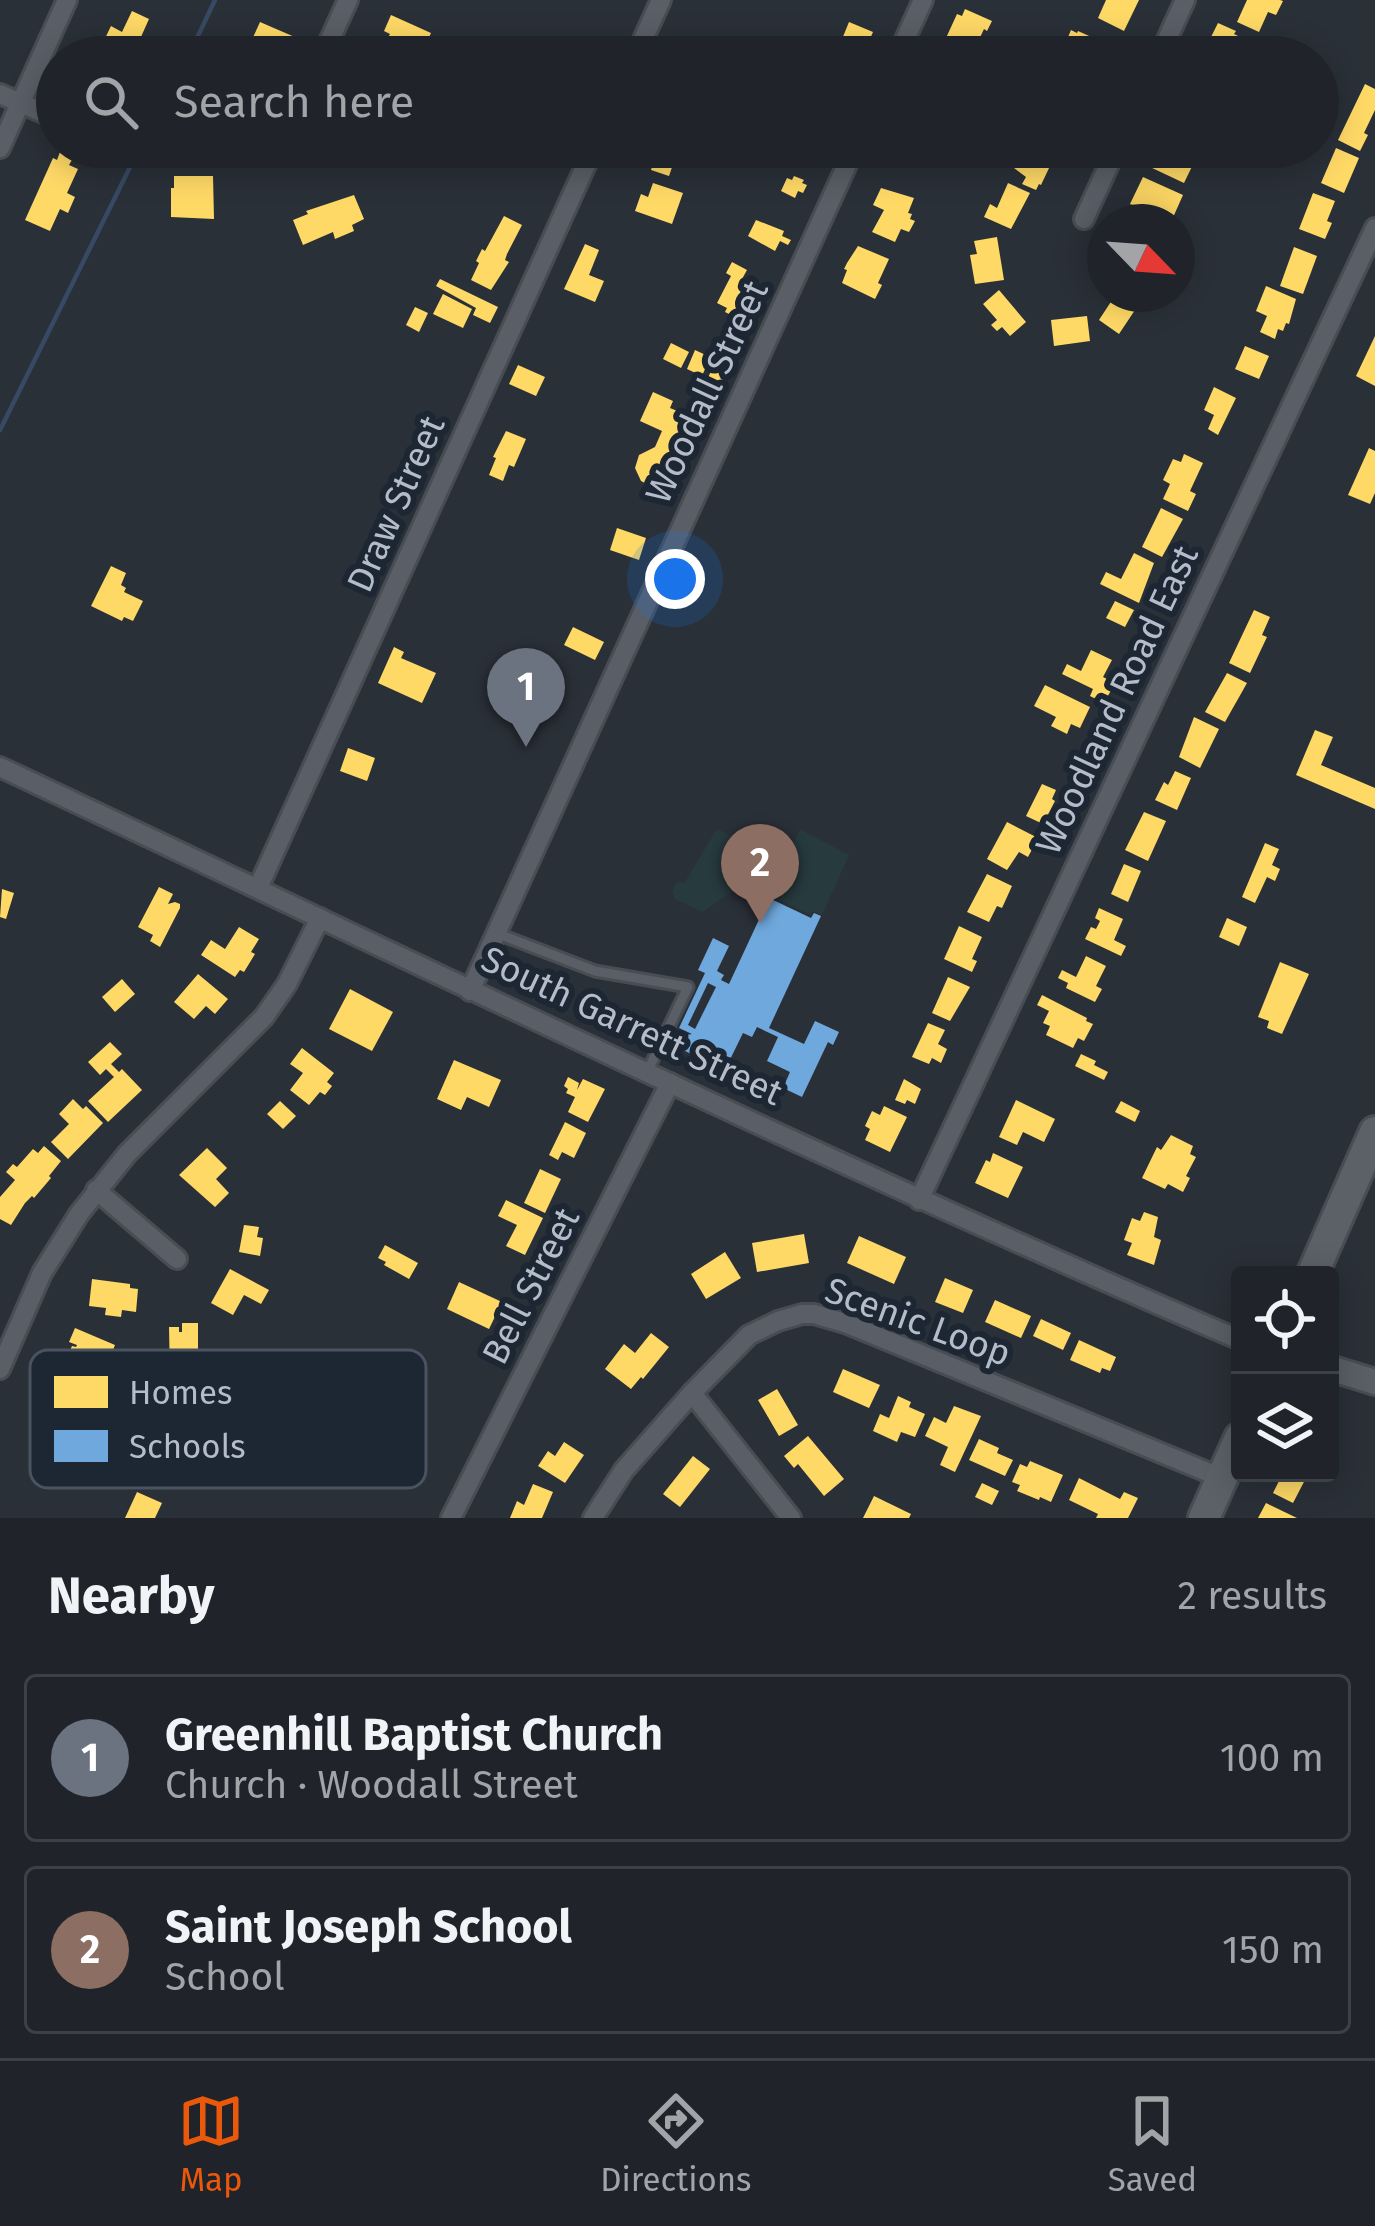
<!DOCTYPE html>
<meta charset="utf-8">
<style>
body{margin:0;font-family:"Fira Sans",sans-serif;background:#2d3036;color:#f1f3f6}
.controls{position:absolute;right:36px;bottom:36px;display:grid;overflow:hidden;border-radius:12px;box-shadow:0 6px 30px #0003}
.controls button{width:108px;height:108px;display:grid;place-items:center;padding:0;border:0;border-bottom:3px solid #3d4147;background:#20242a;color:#f1f3f6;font:60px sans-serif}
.compass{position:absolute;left:1087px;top:204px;width:108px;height:108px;border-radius:50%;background:#20242a;box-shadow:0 6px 30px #0003;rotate:115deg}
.you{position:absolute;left:675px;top:579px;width:42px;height:42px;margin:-30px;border:9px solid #fff;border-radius:50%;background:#1a73e8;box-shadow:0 0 0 18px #1a73e833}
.badge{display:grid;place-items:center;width:78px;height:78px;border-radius:50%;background:#ea580c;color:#fff;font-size:39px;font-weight:700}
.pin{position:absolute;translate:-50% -99px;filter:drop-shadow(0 3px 6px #0008)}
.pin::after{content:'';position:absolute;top:63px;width:42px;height:36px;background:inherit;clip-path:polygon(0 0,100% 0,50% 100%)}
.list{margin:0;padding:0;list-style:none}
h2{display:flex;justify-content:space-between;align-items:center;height:156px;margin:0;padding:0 48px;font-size:51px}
h2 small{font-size:39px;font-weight:400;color:#a2a4a8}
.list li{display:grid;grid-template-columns:78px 1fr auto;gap:36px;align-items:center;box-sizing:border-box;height:168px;margin:0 24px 24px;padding:0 24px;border:3px solid #3d4147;border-radius:12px}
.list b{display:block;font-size:45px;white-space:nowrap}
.list p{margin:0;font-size:39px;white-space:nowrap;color:#a2a4a8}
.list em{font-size:39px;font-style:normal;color:#a2a4a8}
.icon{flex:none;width:66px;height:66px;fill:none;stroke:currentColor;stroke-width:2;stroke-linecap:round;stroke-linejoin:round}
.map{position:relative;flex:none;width:1375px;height:1518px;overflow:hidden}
.search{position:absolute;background:#20242a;box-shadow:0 6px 30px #0003;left:36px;right:36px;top:36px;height:132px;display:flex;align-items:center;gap:30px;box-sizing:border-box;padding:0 42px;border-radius:66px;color:#a2a4a8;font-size:45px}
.sheet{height:540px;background:#20242a}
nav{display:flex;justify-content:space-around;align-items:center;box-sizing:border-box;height:168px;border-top:3px solid #3d4147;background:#20242a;font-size:33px;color:#a2a4a8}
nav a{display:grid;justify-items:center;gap:6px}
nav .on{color:#ea580c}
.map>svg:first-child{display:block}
.green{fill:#273a3e}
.homes{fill:#ffd966}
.schools{fill:#6fa8dc;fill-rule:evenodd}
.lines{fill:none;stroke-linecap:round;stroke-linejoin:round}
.stream{stroke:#384963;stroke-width:4.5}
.service-casing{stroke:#484c53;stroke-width:15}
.minor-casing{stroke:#484c53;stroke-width:24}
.tertiary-casing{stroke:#484c53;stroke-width:30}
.primary-casing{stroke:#484c55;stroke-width:36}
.service{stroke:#5a5e66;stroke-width:9}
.minor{stroke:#5a5e66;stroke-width:18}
.tertiary{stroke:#5a5e66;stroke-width:24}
.primary{stroke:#5c6168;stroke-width:30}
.labels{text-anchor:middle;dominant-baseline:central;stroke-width:12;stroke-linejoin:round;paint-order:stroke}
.street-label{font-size:36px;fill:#b4bcc9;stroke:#1d2633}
.key{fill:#1d2633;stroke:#4a5360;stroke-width:3}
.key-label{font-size:33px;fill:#b4bcc9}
</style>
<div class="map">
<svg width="1375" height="1518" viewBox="0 0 1375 1518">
<rect width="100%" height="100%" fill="#2a3038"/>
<g class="green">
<path d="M800,829L849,855L822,915L813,911L811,915L770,896Z"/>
<path d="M720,830L748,846L752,860L735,890L702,912L675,899L672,892L676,883L685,882L715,832Z"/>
</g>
<g class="homes">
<path d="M1106,0H1139L1124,31L1098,18Z"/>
<path d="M1247,0H1280L1283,1L1276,15L1268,12L1259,32L1237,22Z"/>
<path d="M965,9L992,21L987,31L984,29L976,46L985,50L982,57H947L944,56L951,40L946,38L957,14L962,16Z"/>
<path d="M132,11L149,19L132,57H96L111,26L122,32Z"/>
<path d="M391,15L431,33L420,57H392L380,51L390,34L384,31Z"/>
<path d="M260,22L304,41L297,57H244Z"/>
<path d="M849,22L873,32L862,57L838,49Z"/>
<path d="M1218,23L1236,31L1234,34L1261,47L1256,57H1218L1223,45L1210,39Z"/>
<path d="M1071,30L1077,33L1078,31L1118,49L1114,57H1066L1071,47L1065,44Z"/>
<path d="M1365,84L1375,89V110L1364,133L1368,135L1360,151L1338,140Z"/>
<path d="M658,147H679L669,176L651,170Z"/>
<path d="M1033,147H1059L1041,185L1039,184L1036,190L1022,184L1026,177L1014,168L1020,155L1028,159Z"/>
<path d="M1160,147H1188L1199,152L1184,183L1150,167Z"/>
<path d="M1336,148L1359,158L1344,193L1321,183Z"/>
<path d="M60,152L73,158L69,165L78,169L67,193L75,197L68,213L60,209L50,231L25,220L53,158L57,160Z"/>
<path d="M174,176H213L214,219L171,217V188H174Z"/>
<path d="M794,176L804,180L802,183L807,185L803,193L798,191L795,198L781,191L787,178L792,180Z"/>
<path d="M1143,177L1183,195L1171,222H1141L1146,211L1130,204Z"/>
<path d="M653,183L683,193L672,224L635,211L641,194L648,197Z"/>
<path d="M1008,183L1030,193L1011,229L984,217L990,204L997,208Z"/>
<path d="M881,188L914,198L908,213L912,214L910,219L915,221L909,232L901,229L895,242L872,232L884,210L873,205Z"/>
<path d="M1313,193L1335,201L1327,221L1332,223L1325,239L1299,229Z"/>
<path d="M354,195L364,219L352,225L354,231L335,239L333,232L303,245L293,220L308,214L306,211Z"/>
<path d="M504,216L522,225L507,254L505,260L509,262L491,290L471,280L479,263L476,261L482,249L485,251Z"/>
<path d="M756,220L784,231L782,236L791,240L788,245L780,241L775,251L748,236Z"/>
<path d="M997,237L1004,280L975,284L970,255L977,254L974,241Z"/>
<path d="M585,244L599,250L589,275L604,281L595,302L564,289Z"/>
<path d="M858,246L889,259L878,283L882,285L875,299L842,283L847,270L844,269L847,263Z"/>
<path d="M1294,247L1317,256L1303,294L1280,286Z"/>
<path d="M732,262L747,270L742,279L750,283L745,292L750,294L737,318L725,312L727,308L717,303L731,276L726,273Z"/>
<path d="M440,279L498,307L490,323L473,315L476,308L436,286Z"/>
<path d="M1266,286L1296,299L1289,324L1286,323L1283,331L1278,329L1275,339L1260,332L1267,316L1256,311Z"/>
<path d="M999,290L1026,322L1010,336L1002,327L997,331L991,325L997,320L983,304Z"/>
<path d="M443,294L472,309L463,328L433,314Z"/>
<path d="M1116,294H1124L1139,304L1119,334L1099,320Z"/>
<path d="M415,307L428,313L419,332L406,325Z"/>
<path d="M1087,316L1090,341L1054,346L1051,320Z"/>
<path d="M1375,336V386L1356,376Z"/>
<path d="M671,343L689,352L681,368L663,359Z"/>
<path d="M1245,346L1269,356L1259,379L1235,369Z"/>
<path d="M695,350L710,357L702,376L687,369Z"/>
<path d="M717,359L732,366L719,396L703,388Z"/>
<path d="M518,365L545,377L536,396L509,384Z"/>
<path d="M1214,387L1236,398L1218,435L1208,429L1214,415L1204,410Z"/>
<path d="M653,392L673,401L670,408L692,417L673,457L676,466L671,480L660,487H653L641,481L635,468L639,455L655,447L662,431L640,421Z"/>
<path d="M506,431L526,439L514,467L509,465L503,481L489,475L496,458L493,457Z"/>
<path d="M1369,448L1375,451V493L1370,504L1348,495Z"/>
<path d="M1184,454L1203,463L1190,491L1196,494L1188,511L1163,499L1170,484L1163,480L1173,459L1181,462Z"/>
<path d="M1161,508L1183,519L1162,557L1142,547Z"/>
<path d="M617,528L646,538L639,560L610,550Z"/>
<path d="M1134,553L1154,563L1139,603L1100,584L1106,572L1121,579Z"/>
<path d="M111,566L126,573L121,585L126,588L124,592L143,601L133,621L124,617L122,621L91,606Z"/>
<path d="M1115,601L1134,610L1125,627L1106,618Z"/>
<path d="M1254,610L1270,617L1262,635L1267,637L1250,673L1229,663Z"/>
<path d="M573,627L604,642L595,660L564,645Z"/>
<path d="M394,647L404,652L401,658L436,673L422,703L378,683Z"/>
<path d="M1091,650L1112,660L1103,677L1115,683L1104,703L1090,696L1093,689L1062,674L1067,664L1081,671Z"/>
<path d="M1227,673L1247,683L1225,722L1205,712Z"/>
<path d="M1045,685L1090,707L1080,728L1071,724L1067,734L1051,726L1056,717L1034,706Z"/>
<path d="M1194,717L1219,729L1200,768L1179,757Z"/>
<path d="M1315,730L1333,737L1321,765L1375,788V809L1296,775Z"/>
<path d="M348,748L375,758L367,781L340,771Z"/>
<path d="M1175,771L1191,778L1177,810L1155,800L1164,782L1168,785Z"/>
<path d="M1042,784L1056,790L1052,799L1055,801L1043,824L1026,816Z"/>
<path d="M1144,812L1166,821L1148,861L1125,850Z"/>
<path d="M1007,822L1038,838L1028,857L1019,852L1007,870L987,859Z"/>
<path d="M1265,843L1279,849L1272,865L1280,869L1275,881L1267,877L1255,903L1242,897Z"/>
<path d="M1124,864L1141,871L1128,902L1111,894Z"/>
<path d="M987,874L1012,886L1002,908L997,906L989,922L967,912Z"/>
<path d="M159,887L173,894L168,904L175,902L180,904V908L160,947L150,941L153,935L138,927Z"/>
<path d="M2,889L14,893L6,919L0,917Z"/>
<path d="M1099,908L1123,919L1114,940L1126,946L1121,956L1085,939L1091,927L1096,929L1100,921L1095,918Z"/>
<path d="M1227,918L1247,927L1239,946L1219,937Z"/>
<path d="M959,926L982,937L972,959L977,961L972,972L944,959Z"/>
<path d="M239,927L259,939L251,952L255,954L244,972L240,970L235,977L201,955L211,940L225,949Z"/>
<path d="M1086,956L1106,966L1096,986L1102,989L1095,1002L1066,988L1068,983L1058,978L1062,970L1076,977Z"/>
<path d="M1280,962L1309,974L1282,1034L1267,1028L1269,1021L1258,1017Z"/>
<path d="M198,974L228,999L215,1014L206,1006L194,1019L174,1002Z"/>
<path d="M948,977L970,987L950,1021L932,1013Z"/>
<path d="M122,979L135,994L115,1012L102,997Z"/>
<path d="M350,989L393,1012L372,1051L329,1029Z"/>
<path d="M1042,995L1087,1018L1086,1021L1093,1024L1084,1041L1078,1038L1073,1048L1046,1035L1050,1026L1043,1023L1049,1011L1037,1005Z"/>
<path d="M928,1023L945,1030L938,1044L947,1049L941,1063L932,1058L929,1064L912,1057Z"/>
<path d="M110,1042L122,1054L111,1064L119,1072L122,1069L142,1090L108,1122L88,1101L114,1077L106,1069L100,1075L88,1062Z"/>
<path d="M302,1048L334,1073L327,1082L332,1086L325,1095L320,1092L309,1105L290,1090L303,1073L290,1064Z"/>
<path d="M1081,1054L1096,1061L1094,1065L1108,1072L1104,1080L1075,1066Z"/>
<path d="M454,1060L501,1080L489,1107L467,1097L461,1110L437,1099Z"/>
<path d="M568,1077L579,1083L577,1090L583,1079L605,1089L588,1122L568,1112L575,1097L566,1093L568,1089L564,1086Z"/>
<path d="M904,1079L921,1089L915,1104L907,1100L905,1104L895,1100Z"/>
<path d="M73,1099L83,1109L86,1106L103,1123L68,1159L51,1142L69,1124L59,1114Z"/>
<path d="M1016,1100L1055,1119L1044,1142L1023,1132L1017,1145L999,1137Z"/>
<path d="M280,1101L296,1116L283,1129L267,1114Z"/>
<path d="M1121,1101L1140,1111L1135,1122L1115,1112Z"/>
<path d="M884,1106L907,1117L890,1152L865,1140L870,1129L865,1126L872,1111L880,1115Z"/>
<path d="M565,1122L586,1133L574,1158L562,1152L558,1160L549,1155Z"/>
<path d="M1171,1135L1193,1146L1190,1154L1196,1157L1186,1176L1190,1178L1183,1192L1168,1184L1165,1189L1142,1178L1157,1147L1161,1150Z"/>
<path d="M44,1146L61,1161L49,1176L51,1178L34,1198L32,1196L25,1203L11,1225L0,1219V1197L15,1180L6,1172L13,1164L17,1167L33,1149L38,1153Z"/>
<path d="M207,1148L227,1168L216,1179L229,1193L215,1207L179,1175Z"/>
<path d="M993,1153L1023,1167L1008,1198L975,1183L986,1160L990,1162Z"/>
<path d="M540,1169L561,1179L545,1213L524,1203Z"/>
<path d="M506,1200L543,1218L525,1255L506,1246L517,1225L498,1216Z"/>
<path d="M1144,1212L1158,1217L1154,1237L1161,1240L1154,1265L1127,1255L1132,1243L1124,1240L1132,1218L1140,1221Z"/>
<path d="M244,1225L259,1227L257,1237L263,1238L260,1256L239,1252Z"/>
<path d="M804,1234L809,1263L757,1272L752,1243Z"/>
<path d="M859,1236L906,1257L894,1284L847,1263Z"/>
<path d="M385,1245L418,1263L409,1279L384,1265L386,1262L378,1258Z"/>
<path d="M725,1252L741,1278L706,1299L691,1274Z"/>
<path d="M230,1269L269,1290L261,1304L244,1295L233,1315L211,1303Z"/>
<path d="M945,1278L973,1290L963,1313L935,1302Z"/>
<path d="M92,1279L130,1284V1288L138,1289L136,1312L122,1310L121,1317L105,1315L106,1308L89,1306Z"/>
<path d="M459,1282L502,1302L489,1329L447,1309Z"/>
<path d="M995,1300L1031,1316L1021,1338L985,1322Z"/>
<path d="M1041,1319L1071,1333L1063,1350L1033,1336Z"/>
<path d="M182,1323H198V1367H181V1374L170,1375L169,1327H179V1332H182Z"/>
<path d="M75,1328L115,1345L109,1360L115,1362L110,1373L68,1355L72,1346L76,1347L77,1345L69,1342Z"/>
<path d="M651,1333L669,1347L643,1379L641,1377L631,1389L605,1369L624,1344L635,1353Z"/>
<path d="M1079,1340L1116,1357L1110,1371L1102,1368L1100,1373L1070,1360Z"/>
<path d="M843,1369L880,1385L869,1408L833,1392Z"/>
<path d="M777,1389L798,1425L779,1436L758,1400Z"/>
<path d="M898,1396L911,1402L909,1407L925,1414L915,1437L901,1432L897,1442L873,1431L880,1414L889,1418Z"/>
<path d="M954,1406L981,1416L955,1472L940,1465L948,1447L925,1436L934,1417L946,1423Z"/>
<path d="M808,1436L844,1479L824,1496L798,1464L794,1468L784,1456Z"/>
<path d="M979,1439L999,1448L997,1453L1013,1460L1005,1476L969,1460Z"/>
<path d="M564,1442L584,1455L565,1483L538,1466L548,1451L555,1456Z"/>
<path d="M693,1456L710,1469L680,1507L663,1494Z"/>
<path d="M1030,1461L1063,1475L1051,1502L1040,1497L1039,1500L1017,1491L1020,1485L1012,1482L1020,1464L1027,1467Z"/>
<path d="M1283,1473H1297L1306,1478L1293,1503L1273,1493Z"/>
<path d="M1079,1478L1120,1499L1124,1492L1138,1498L1128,1518H1096L1098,1514L1069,1500Z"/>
<path d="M982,1483L999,1491L992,1505L975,1497Z"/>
<path d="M533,1484L553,1492L542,1518H510L517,1501L524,1505Z"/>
<path d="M137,1492L162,1503L155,1518H125Z"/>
<path d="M874,1496L911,1514L909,1518H863Z"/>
<path d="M1266,1503L1297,1518H1258Z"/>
</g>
<path class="schools" d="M769,898L811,918L814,913L821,916L769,1028L804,1044L815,1021L839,1032L833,1045L828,1042L802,1097L783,1088L790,1072L767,1061L778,1037L757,1027L752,1037L743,1033L721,1078L714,1075L718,1067L681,1049L687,1035L692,1034L679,1028L705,973L698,970L713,938L729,946L717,971L724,975L721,980L729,984ZM708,983L716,987L695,1029L688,1025Z"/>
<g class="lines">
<g class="stream">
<path d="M188,57L215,0"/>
<path d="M0,430L140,147"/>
</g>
<g class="service-casing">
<path id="service" d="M496,933L595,971L688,987L647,1072"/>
</g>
<g class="minor-casing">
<g id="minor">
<path d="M322,57L348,0"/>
<path d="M635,57L661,0"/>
<path d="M897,57L923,0"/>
<path d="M1159,57L1185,0"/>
<path d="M0,94L57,119"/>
<path d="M0,148L67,0"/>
<path d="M1084,219L1117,147"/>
<path d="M0,767C412,961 821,1160 1240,1340"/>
<path d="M258,888L594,147"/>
<path d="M470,991L855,147"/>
<path d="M96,1190L177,1259"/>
<path d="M919,1200L1375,228"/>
<path d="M0,1369L42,1273L79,1214L127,1154L264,1017L287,984L320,918"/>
<path d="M692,1393L791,1518"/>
<path d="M451,1518L670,1083"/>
<path d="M593,1518L624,1470L692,1393L749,1335L778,1321L802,1314H814L845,1323L1222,1478"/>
</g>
</g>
<g class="tertiary-casing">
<path id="tertiary" d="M1330,1368L1375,1382"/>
</g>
<g class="primary-casing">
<g id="primary">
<path d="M1312,1275L1375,1132"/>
<path d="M1204,1518L1240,1438"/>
</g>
</g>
<use href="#service" class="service"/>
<use href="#minor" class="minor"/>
<use href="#tertiary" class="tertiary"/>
<use href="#primary" class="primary"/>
</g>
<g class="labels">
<g class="street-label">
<text transform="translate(707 392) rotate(-65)">Woodall Street</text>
<text transform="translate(396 504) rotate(-66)">Draw Street</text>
<text transform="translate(1117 700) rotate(-65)">Woodland Road East</text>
<text transform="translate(632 1026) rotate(25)">South Garrett Street</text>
<text transform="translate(531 1286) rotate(-63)">Bell Street</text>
<text transform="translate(918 1322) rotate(20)">Scenic Loop</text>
</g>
</g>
<rect x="30" y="1350" width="396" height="138" rx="18" class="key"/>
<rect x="54" y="1376" width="54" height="32" fill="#ffd966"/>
<rect x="54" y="1430" width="54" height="32" fill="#6fa8dc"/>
<g class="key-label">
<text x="129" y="1404">Homes</text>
<text x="129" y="1458">Schools</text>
</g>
</svg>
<div class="controls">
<button><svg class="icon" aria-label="locate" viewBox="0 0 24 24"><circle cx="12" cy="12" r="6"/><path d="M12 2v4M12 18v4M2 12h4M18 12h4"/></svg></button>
<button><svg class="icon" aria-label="layers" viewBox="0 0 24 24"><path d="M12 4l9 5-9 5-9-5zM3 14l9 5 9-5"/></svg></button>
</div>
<svg class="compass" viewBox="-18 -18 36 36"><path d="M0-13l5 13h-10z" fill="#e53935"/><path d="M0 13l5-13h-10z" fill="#a2a4a8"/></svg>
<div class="you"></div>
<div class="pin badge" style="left:526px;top:747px;background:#6b7280">1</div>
<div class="pin badge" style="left:760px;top:923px;background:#8d6e63">2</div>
<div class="search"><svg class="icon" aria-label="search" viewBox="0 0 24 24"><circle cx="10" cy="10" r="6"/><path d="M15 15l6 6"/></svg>Search here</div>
</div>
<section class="sheet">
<h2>Nearby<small>2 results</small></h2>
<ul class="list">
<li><span class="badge" style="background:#6b7280">1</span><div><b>Greenhill Baptist Church</b><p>Church · Woodall Street</p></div><em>100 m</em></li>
<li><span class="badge" style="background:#8d6e63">2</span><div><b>Saint Joseph School</b><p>School</p></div><em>150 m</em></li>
</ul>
</section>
<nav>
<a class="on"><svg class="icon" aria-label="map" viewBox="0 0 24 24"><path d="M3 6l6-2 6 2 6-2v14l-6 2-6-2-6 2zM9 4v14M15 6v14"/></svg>Map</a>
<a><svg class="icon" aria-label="directions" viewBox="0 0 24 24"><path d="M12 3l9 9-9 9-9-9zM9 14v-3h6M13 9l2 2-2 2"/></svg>Directions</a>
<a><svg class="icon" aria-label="saved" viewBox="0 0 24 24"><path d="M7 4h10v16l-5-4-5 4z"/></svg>Saved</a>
</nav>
